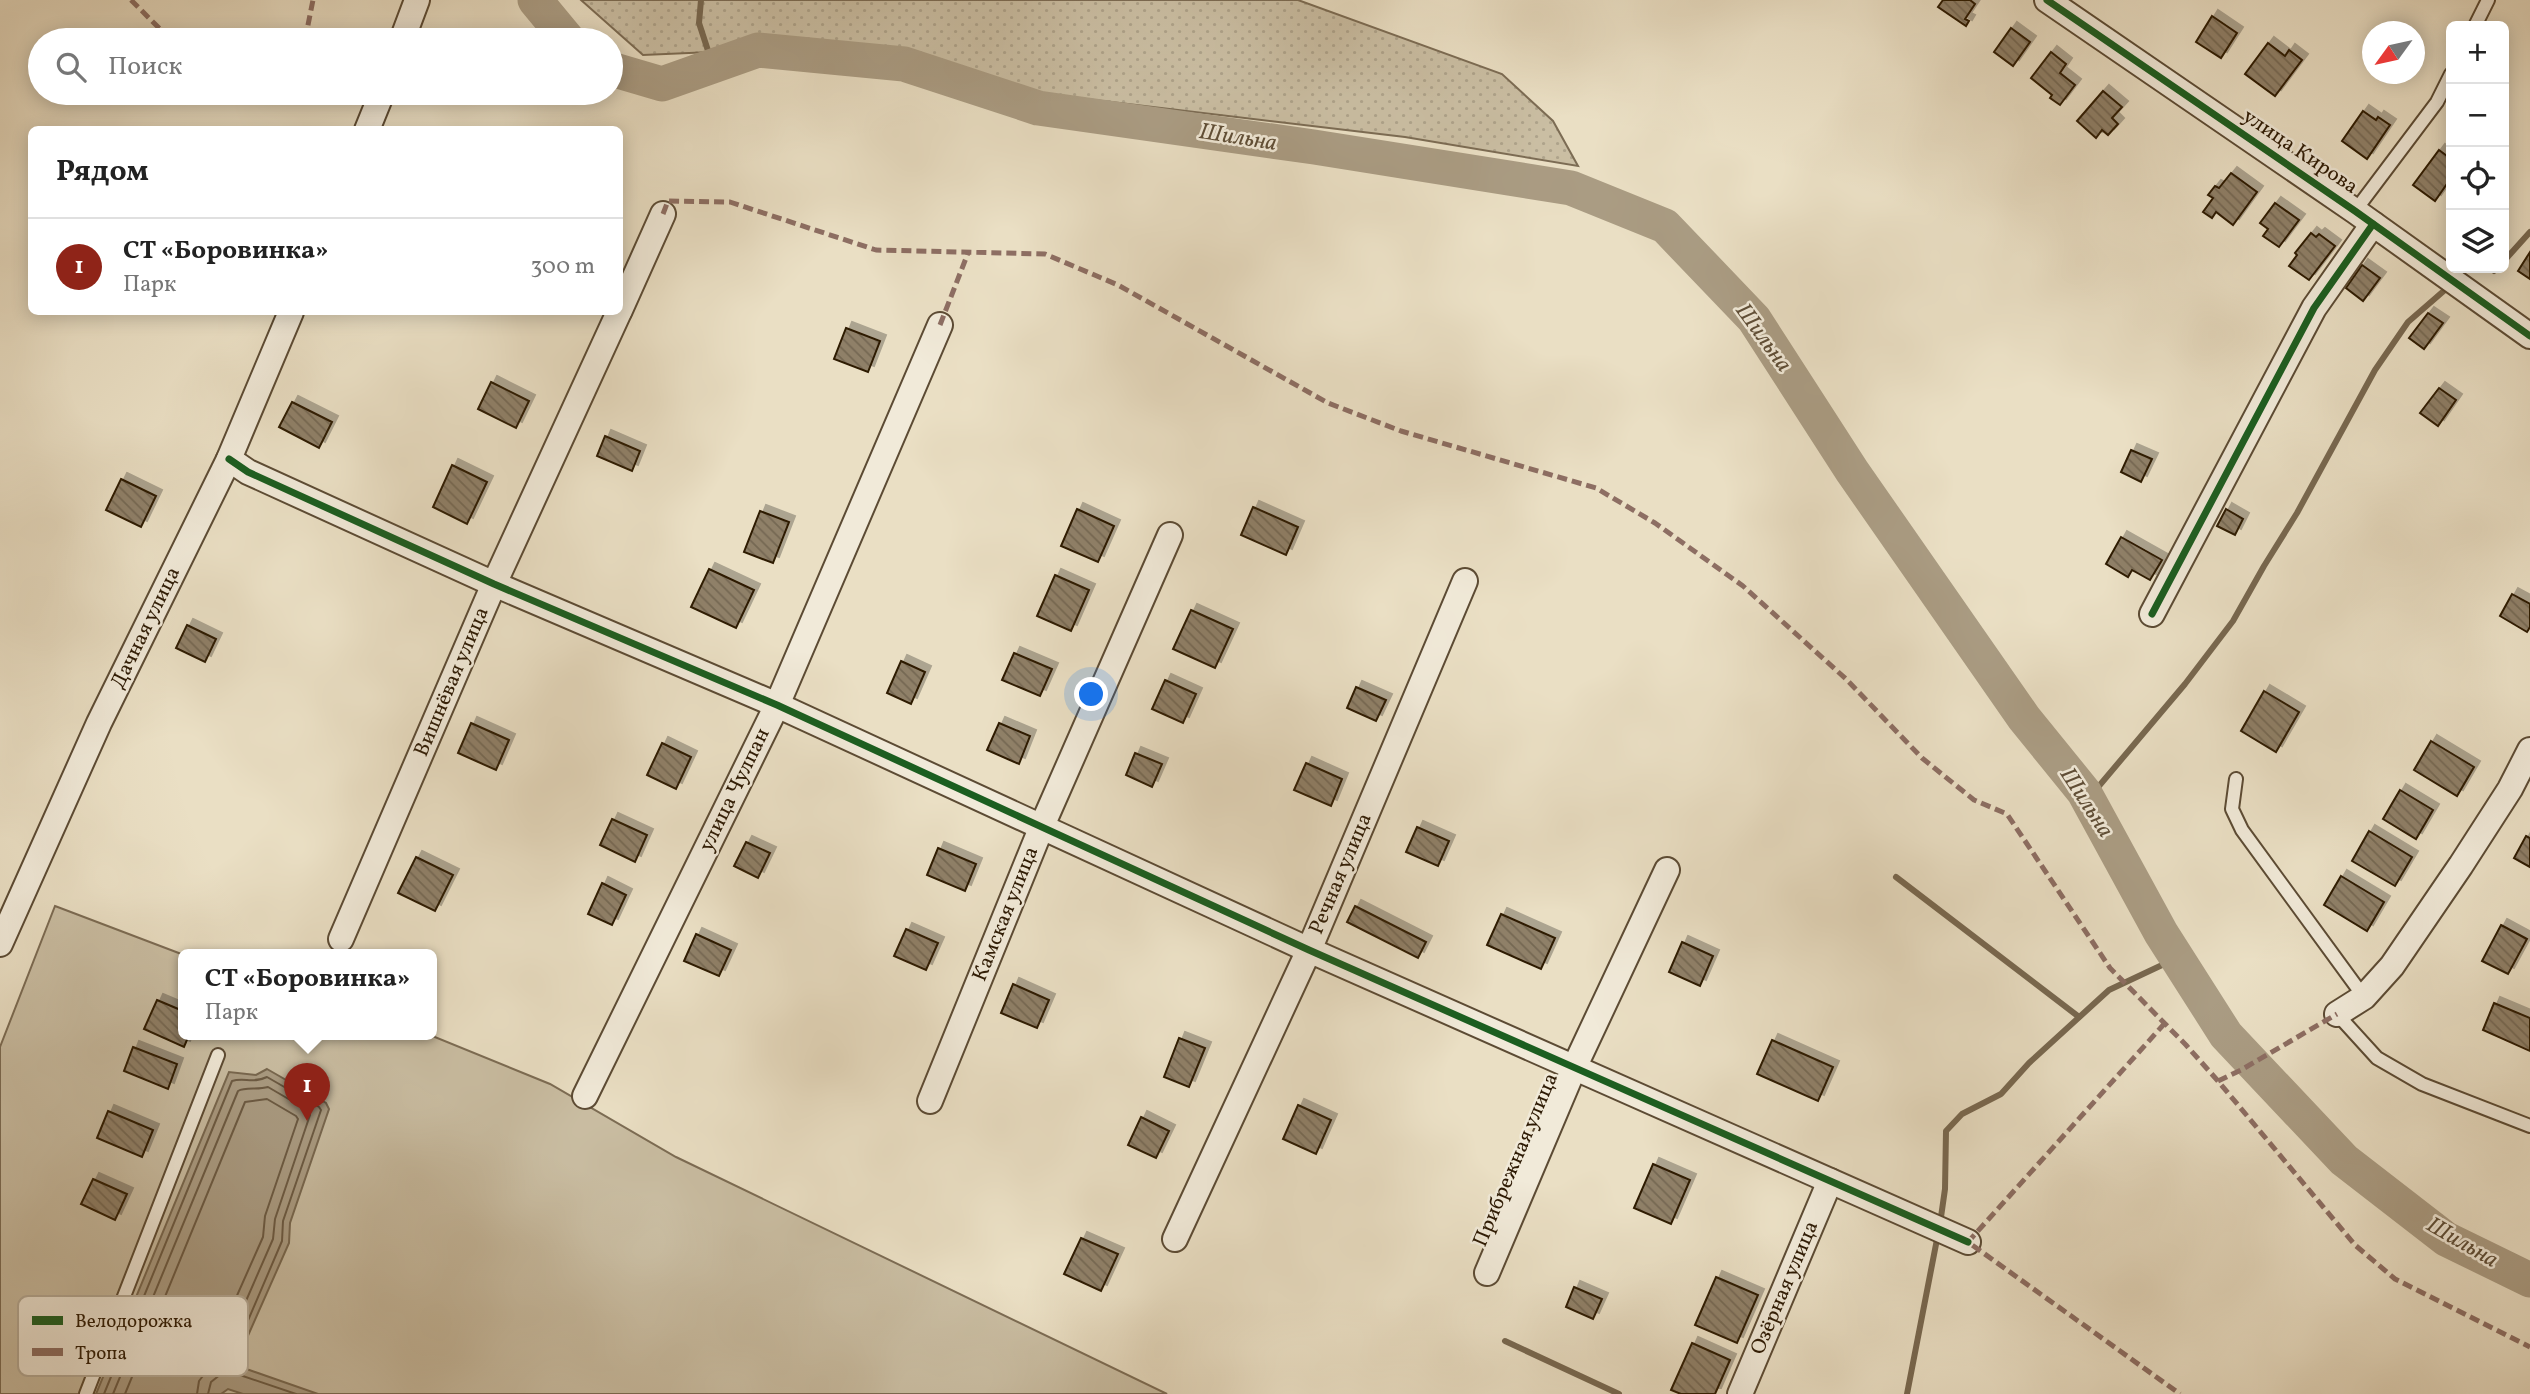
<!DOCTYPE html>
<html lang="ru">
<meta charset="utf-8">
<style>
body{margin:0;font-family:Vollkorn,serif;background:#f2f2f2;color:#222}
.controls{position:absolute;right:21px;top:21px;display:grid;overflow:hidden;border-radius:10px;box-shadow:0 4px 18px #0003}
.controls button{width:63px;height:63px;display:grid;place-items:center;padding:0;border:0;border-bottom:2px solid #e0e0e0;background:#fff;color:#222;font:35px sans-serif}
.compass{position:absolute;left:2362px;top:21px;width:63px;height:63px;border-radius:50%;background:#fff;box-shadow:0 4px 18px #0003;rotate:237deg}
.you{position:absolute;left:1092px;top:695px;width:24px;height:24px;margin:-18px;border:5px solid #fff;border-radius:50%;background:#1a73e8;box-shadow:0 0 0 10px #1a73e833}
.badge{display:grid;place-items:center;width:46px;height:46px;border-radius:50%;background:#8f2418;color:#fff;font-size:23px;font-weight:700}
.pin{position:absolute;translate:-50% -58px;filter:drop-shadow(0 2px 4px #0008)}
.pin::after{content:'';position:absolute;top:37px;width:24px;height:21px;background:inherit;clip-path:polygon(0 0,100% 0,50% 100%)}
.popup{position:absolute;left:178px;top:949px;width:259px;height:91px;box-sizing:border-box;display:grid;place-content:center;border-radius:10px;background:#fff;filter:drop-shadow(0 2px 5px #0005);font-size:23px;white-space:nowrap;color:#767676}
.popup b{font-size:26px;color:#222}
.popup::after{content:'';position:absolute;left:50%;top:100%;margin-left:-14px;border:14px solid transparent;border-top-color:#fff}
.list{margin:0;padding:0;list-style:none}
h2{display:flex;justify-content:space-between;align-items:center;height:91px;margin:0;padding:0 28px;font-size:30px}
h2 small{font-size:23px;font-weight:400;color:#767676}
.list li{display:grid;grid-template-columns:46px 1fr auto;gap:21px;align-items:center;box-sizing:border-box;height:98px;padding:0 28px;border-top:2px solid #e0e0e0}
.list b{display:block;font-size:26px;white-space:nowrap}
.list p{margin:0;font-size:23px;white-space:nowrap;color:#767676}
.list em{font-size:23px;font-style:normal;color:#767676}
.icon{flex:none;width:38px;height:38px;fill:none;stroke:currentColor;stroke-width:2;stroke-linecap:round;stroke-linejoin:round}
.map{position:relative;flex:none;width:2530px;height:1394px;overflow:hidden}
.search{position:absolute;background:#fff;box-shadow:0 4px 18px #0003;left:28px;top:28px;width:595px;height:77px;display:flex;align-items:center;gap:18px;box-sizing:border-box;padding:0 24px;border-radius:38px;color:#767676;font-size:26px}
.panel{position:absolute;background:#fff;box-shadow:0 4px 18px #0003;left:28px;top:126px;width:595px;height:189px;border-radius:10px}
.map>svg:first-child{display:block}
.grass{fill:url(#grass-dots);stroke:#7c6c54;stroke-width:2}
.garden{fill:#cabea3;stroke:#7c6c54;stroke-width:2}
.water{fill:#aa9c83;stroke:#786850;stroke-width:2}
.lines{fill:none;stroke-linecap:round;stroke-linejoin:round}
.shore{stroke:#6c5b44;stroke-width:2}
.stream{stroke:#786850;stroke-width:6}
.river{stroke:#aa9c83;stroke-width:35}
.building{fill:url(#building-back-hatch);stroke:#2d1a04;stroke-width:2;filter:url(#shadow)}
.service-casing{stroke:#5c4b34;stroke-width:16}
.minor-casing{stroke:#5c4b34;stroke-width:28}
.service{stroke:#f1ead9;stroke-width:12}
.minor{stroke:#f1ead9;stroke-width:24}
.quiet{stroke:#8d6e63;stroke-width:5;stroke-dasharray:10 5;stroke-linecap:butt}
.cycleway-casing{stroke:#f1ead9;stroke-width:11}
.cycleway{stroke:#1b5e20;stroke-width:7}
.labels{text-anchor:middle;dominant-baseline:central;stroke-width:5;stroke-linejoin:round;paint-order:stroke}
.street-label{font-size:21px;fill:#2d1a04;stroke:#f1ead9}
.water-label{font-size:23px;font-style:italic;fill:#5f4e37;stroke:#f1ead9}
.key{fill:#f1ead9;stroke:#b6ac99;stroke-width:2}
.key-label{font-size:19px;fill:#2d1a04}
</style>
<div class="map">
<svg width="2530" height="1394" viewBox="0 0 2530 1394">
<defs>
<pattern id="grass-dots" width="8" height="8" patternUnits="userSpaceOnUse" patternTransform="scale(1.75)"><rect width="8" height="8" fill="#cabea3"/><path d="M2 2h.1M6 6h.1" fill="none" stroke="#aea38b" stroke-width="1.8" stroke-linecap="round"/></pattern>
<pattern id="building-back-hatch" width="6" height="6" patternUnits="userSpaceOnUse" patternTransform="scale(1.75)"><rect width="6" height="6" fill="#8f8068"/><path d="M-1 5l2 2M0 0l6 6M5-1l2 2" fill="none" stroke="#756853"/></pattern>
<filter id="shadow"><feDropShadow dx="6" dy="-6" stdDeviation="0" flood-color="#0004"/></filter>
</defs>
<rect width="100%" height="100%" fill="#eadfc4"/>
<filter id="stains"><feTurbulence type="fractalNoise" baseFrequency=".00286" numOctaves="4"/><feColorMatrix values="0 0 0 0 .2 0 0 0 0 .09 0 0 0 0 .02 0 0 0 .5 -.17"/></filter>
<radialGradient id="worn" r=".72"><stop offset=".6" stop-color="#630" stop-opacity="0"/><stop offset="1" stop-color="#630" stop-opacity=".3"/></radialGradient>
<path class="grass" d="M581,0H1298L1502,74L1553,121L1578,166L1405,137L1036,93L906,55L758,50L643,55Z"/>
<path class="garden" d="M55,906L184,955L183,1035H430L550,1084L676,1157L1167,1394H0V1047Z"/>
<path class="water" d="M267,1069L326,1103L329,1109L290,1223L289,1243L235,1365L318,1394H243L228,1389L221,1394H96L229,1072L256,1075Z"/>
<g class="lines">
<g class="shore">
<path d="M104,1394L232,1081C244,1077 253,1084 267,1077L319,1107L321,1110L283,1221L282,1241L229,1365L234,1373L296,1394"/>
<path d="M113,1394L238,1091C245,1087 258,1090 268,1087L309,1111L310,1115L275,1219L273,1239L221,1358V1374L211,1382L208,1394"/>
<path d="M125,1394L245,1102L267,1099L296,1116L298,1119L265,1216L263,1237L211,1354L209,1368L199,1381L197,1394"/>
</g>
<g class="stream">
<path d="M701,0L699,23L713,66"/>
<path d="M2504,261L2530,232"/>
<path d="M2494,271L2497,268"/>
<path d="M2088,799L2185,684L2233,621L2264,566L2297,513L2375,370L2408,322L2446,289"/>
<path d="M1896,877L2079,1017"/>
<path d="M1940,1224L1945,1189L1946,1131L1962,1114L2001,1094L2029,1063L2109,990L2177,958"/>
<path d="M1505,1341L1619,1394"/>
<path d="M1907,1394L1938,1234"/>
</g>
<g class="river">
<path d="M535,0L568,40"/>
<path d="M611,69L662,84L758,50L904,64L1038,108L1314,147L1571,188L1665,226L1754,319L1852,471L2024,718L2084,792L2161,933L2226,1035L2344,1160L2446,1239L2530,1280"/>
</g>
</g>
<g class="building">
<path d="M1943,0H1970L1975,4L1965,19L1969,21L1966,26L1938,7Z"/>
<path d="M2212,16L2237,33L2221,58L2196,42Z"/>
<path d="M2011,28L2030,42L2013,66L1994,52Z"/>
<path d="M2268,43L2285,56L2289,50L2302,60L2275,96L2245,74Z"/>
<path d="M2051,52L2066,64L2060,73L2075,85L2060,105L2050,98L2052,95L2031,78Z"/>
<path d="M2103,91L2122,107L2112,118L2118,124L2108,135L2102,130L2096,138L2077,121Z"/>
<path d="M2363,111L2376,120L2378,117L2390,125L2367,159L2342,141Z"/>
<path d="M2439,150L2451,159V178L2435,201L2413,185Z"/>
<path d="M2231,173L2257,192L2233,225L2216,212L2212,218L2203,212L2213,198L2208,195L2215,186L2219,188Z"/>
<path d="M2275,203L2299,220L2279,247L2263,236L2268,229L2260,223Z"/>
<path d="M2311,233L2316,237L2319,234L2335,246L2309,280L2289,266L2297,255L2295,253Z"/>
<path d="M2530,252V279L2518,271Z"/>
<path d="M2362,265L2380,278L2363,301L2346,288Z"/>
<path d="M2428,313L2443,323L2424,349L2409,338Z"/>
<path d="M846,328L880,341L868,372L834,359Z"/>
<path d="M491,382L529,401L516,428L478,409Z"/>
<path d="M2439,388L2456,400L2438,426L2420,413Z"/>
<path d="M292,402L332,422L319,448L279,427Z"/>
<path d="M605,436L640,451L632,471L597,456Z"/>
<path d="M2131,450L2152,459L2141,482L2121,472Z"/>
<path d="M452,465L487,482L467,524L433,507Z"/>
<path d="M121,479L156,496L141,527L106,510Z"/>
<path d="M1253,507L1298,527L1286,555L1241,535Z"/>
<path d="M1077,509L1114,526L1098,562L1061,546Z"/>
<path d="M2226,509L2243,519L2235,535L2217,526Z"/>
<path d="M760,511L789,522L773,563L744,552Z"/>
<path d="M2121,537L2162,560L2150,580L2132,570L2128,577L2106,564Z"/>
<path d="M709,569L754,590L736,628L691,607Z"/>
<path d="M1055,575L1089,590L1071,631L1037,616Z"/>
<path d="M2512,594L2530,604V627L2527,632L2500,616Z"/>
<path d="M1191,610L1233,629L1215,668L1173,649Z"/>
<path d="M187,625L216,639L205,662L176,648Z"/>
<path d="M1014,653L1052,669L1040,696L1002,680Z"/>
<path d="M901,661L925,672L911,704L887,693Z"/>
<path d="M1165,680L1196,694L1183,723L1152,709Z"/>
<path d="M1356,687L1386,700L1376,721L1347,708Z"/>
<path d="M2264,691L2299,712L2276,752L2241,731Z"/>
<path d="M471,723L509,740L496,770L458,753Z"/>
<path d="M999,723L1030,736L1019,764L987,750Z"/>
<path d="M2431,741L2474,767L2457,796L2414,770Z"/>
<path d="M662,743L691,757L676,789L647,775Z"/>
<path d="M1135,753L1162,764L1152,787L1126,775Z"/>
<path d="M1306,763L1342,779L1331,806L1294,790Z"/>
<path d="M2400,790L2433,810L2416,839L2383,819Z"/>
<path d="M612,819L647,835L635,862L600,845Z"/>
<path d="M1417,827L1449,841L1438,866L1406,852Z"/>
<path d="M2369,831L2412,857L2395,886L2352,861Z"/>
<path d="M2526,836L2530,838V867L2514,858Z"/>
<path d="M746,842L770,853L758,878L734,866Z"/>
<path d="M938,848L976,864L965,891L927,875Z"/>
<path d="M416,857L453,875L435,911L398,893Z"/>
<path d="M2341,876L2384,902L2367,931L2324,905Z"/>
<path d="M602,883L626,895L612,925L588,914Z"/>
<path d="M1355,906L1426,942L1418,958L1347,922Z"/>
<path d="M1501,914L1555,938L1541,969L1487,945Z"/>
<path d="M2501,925L2527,939L2508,974L2482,961Z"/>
<path d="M906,929L938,943L926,970L894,956Z"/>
<path d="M696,934L731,950L719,976L684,961Z"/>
<path d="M1682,942L1713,956L1700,986L1669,972Z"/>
<path d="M1013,984L1049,1000L1037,1028L1001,1013Z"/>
<path d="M157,1000L183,1011V1035H189L184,1047L144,1029Z"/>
<path d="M2494,1003L2530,1018V1051L2483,1030Z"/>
<path d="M1179,1038L1205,1048L1189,1087L1164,1077Z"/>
<path d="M1772,1040L1833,1067L1818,1101L1757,1074Z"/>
<path d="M133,1047L177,1064L168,1089L124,1071Z"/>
<path d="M1298,1105L1331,1120L1316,1154L1283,1139Z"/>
<path d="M108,1111L153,1130L142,1157L97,1138Z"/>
<path d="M1141,1117L1169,1131L1156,1158L1128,1145Z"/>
<path d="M1653,1164L1690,1180L1671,1224L1634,1208Z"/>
<path d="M93,1179L127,1194L115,1220L81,1204Z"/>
<path d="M1081,1238L1118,1254L1101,1291L1064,1274Z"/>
<path d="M1716,1277L1758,1295L1737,1343L1695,1325Z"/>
<path d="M1574,1287L1602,1299L1593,1319L1566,1307Z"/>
<path d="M1692,1343L1730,1360L1715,1394H1681L1671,1390Z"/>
</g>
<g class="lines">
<g class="service-casing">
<g id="service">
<path d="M2475,26L2488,0"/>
<path d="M2355,211L2437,102L2451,74"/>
<path d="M2236,779L2232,809L2242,830L2364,997"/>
<path d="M2337,1014L2377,1058L2422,1084L2530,1126"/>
<path d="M86,1394L218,1055"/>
</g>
</g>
<g class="minor-casing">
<g id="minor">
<path d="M2047,0L2355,211L2530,336"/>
<path d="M402,40L417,0"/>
<path d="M367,130L382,93"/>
<path d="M620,310L663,214"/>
<path d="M229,459L248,472L494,584L777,705L1309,950L1968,1242"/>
<path d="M2152,614L2314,308L2373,224"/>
<path d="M341,939L494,584L619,312"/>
<path d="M0,944L99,723L229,459L291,312"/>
<path d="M2337,1014L2364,997L2392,966L2461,865L2510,789L2530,750"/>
<path d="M585,1096L777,705L940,325"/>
<path d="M930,1101L1042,826L1170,535"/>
<path d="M1175,1239L1309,950L1465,581"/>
<path d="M1487,1273L1574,1068L1667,870"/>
<path d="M1740,1394L1830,1181"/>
</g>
</g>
<use href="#service" class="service"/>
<use href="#minor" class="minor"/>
<g class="quiet">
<path d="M131,0L164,33L200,40"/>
<path d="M305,40L313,0"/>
<path d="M376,93L381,95"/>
<path d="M663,214L668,201L730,202L876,250L1045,254L1118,285L1328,403L1401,431L1596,488L1655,523L1743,586L1846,679L1922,758L1974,800L2007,814L2110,968L2186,1045L2218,1081L2355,1245L2395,1279L2530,1347"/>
<path d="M940,325L968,253"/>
<path d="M2165,1023L1968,1242L2180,1394"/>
<path d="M2218,1081L2241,1070L2337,1014"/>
</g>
<g class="cycleway-casing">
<g id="cycleway">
<path d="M2047,0L2355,211L2530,336"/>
<path d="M229,459L248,472L494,584L777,705L1309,950L1968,1242"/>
<path d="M2152,614L2314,308L2373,224"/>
</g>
</g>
<use href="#cycleway" class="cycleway"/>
</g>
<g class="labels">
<g class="street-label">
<text transform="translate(2300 152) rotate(34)">улица Кирова</text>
<text transform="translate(146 628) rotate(-64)">Дачная улица</text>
<text transform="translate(452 682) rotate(-67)">Вишнёвая улица</text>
<text transform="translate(735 790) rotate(-64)">улица Чулпан</text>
<text transform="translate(1341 874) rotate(-67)">Речная улица</text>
<text transform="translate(1006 914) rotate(-68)">Камская улица</text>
<text transform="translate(1516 1160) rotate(-67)">Прибрежная улица</text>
<text transform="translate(1785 1288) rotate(-67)">Озёрная улица</text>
</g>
<g class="water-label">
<text transform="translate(1238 138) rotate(9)">Шильна</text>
<text transform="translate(1763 338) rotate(54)">Шильна</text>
<text transform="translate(2086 803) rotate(57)">Шильна</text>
<text transform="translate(2462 1243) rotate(30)">Шильна</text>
</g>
</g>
<rect x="18" y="1296" width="230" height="80" rx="10" class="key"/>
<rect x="32" y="1316" width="31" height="9" fill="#1b5e20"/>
<rect x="32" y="1348" width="31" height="8" fill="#8d6e63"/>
<g class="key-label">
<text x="75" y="1327">Велодорожка</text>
<text x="75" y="1359">Тропа</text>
</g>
<rect width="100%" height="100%" filter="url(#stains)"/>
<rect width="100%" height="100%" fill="url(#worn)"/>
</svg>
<div class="controls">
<button>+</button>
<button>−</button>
<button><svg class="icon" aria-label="locate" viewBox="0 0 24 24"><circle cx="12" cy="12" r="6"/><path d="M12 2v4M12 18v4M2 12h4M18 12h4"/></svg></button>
<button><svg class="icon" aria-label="layers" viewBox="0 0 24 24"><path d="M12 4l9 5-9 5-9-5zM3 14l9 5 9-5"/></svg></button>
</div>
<svg class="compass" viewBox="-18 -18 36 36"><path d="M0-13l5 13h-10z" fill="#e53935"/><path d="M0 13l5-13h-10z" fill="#767676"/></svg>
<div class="you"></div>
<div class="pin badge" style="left:307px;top:1121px">1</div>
<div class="popup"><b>СТ «Боровинка»</b>Парк</div>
<div class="search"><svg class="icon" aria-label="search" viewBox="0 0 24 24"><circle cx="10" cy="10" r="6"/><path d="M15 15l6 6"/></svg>Поиск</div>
<section class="panel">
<h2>Рядом<small></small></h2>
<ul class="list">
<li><span class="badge">1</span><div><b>СТ «Боровинка»</b><p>Парк</p></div><em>300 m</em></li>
</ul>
</section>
</div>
